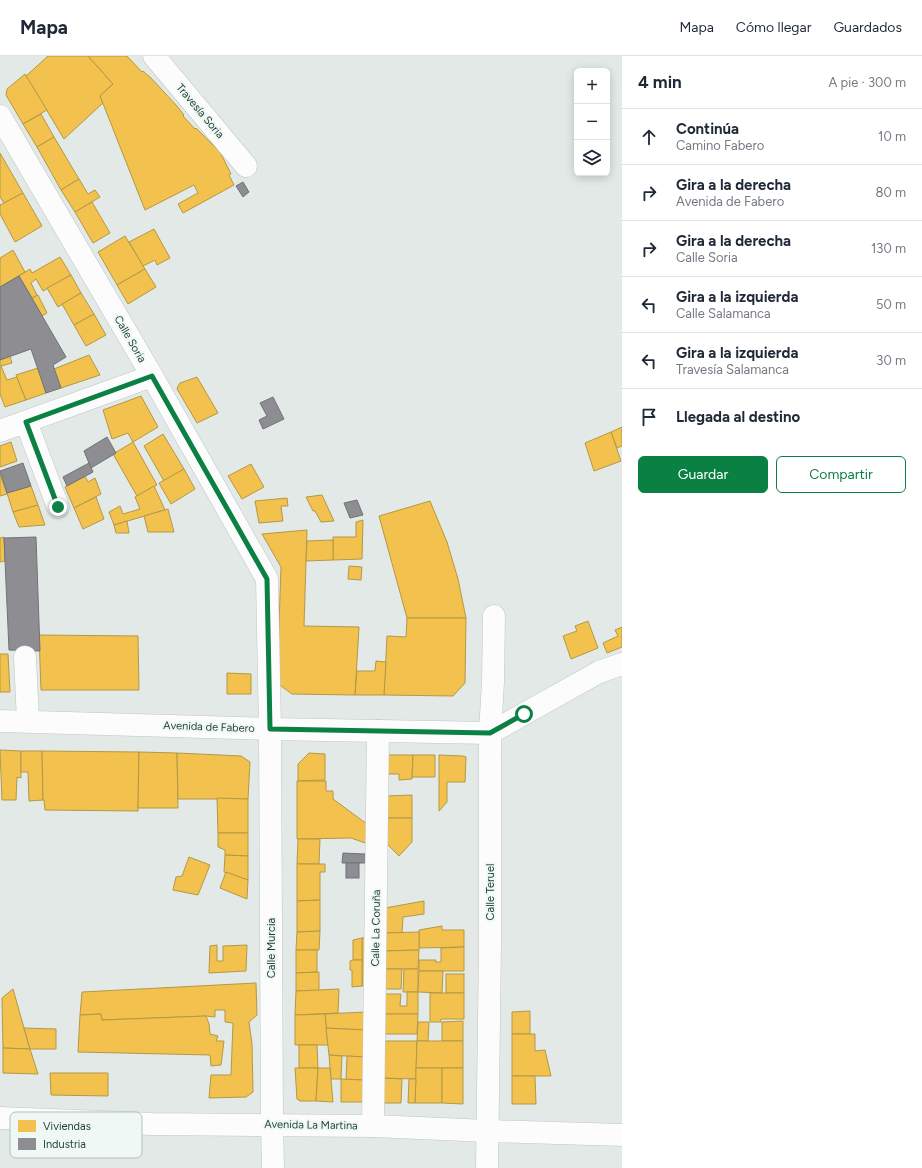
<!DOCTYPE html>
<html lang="es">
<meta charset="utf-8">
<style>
body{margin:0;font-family:Figtree,sans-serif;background:#f6f6f7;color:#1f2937}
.controls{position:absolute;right:12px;top:12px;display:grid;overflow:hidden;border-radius:6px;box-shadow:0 2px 10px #0003}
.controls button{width:36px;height:36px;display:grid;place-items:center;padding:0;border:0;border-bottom:1px solid #e0e1e3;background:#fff;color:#1f2937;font:20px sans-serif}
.stop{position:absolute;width:12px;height:12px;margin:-9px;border:3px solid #0b8043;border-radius:50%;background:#fff}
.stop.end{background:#0b8043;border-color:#fff;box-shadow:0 1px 4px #0008}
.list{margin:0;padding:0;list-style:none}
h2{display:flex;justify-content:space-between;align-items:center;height:52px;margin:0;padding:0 16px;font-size:17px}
h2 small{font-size:13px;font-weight:400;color:#747a83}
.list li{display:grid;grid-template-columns:26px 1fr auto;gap:12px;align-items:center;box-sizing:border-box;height:56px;padding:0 16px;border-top:1px solid #e0e1e3}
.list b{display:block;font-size:15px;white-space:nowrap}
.list p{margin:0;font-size:13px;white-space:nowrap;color:#747a83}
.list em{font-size:13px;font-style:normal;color:#747a83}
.actions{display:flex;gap:8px;padding:12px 16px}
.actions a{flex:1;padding:9px 0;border:1px solid #0b8043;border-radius:6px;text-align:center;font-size:14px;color:#0b8043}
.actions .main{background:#0b8043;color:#fff}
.icon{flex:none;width:22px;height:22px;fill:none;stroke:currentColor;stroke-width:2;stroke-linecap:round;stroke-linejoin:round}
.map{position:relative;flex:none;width:622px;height:1112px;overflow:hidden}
header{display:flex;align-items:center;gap:24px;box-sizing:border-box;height:56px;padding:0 20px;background:#fff;border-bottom:1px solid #e0e1e3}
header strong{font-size:19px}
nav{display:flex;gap:22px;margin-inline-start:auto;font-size:14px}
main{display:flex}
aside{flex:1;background:#fff}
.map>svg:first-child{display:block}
.homes{fill:#f2c14e;stroke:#b29946}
.industry{fill:#8d8d92;stroke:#6c7576}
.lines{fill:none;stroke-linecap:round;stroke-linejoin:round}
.minor-casing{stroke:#bfc6c3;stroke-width:23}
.minor{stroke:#fbfcfb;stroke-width:22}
.route{stroke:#0b8043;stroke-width:5}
.labels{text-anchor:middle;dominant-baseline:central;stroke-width:4;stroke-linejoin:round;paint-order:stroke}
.street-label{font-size:11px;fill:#1e3d34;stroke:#eff8f4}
.key{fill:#eff8f4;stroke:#b0c0ba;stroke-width:1}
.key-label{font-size:11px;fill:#1e3d34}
</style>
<header>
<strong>Mapa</strong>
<nav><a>Mapa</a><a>Cómo llegar</a><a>Guardados</a></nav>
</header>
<main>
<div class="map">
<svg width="622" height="1112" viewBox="0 0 622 1112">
<rect width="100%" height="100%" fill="#e2e9e6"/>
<g class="homes">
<path d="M48,0H88L113,28L100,40L103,47L64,83L26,20Z"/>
<path d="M88,0H127L142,16L143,15L151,22L177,50L184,59L183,60L195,73L196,72L220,96L231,118L229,119L234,129L183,157L178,148L198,137L194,129L145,154L100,40L113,28Z"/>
<path d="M25,18L47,54L23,68L6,39L7,33Z"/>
<path d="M41,58L54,81L37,91L23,68Z"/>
<path d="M54,81L79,123L61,134L37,91Z"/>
<path d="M0,97L23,137L4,147L0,141Z"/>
<path d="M79,123L88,138L95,134L100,141L75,156L61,134Z"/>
<path d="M23,137L42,170L15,186L0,158V149Z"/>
<path d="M92,146L110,177L93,187L75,156Z"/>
<path d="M154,173L170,202L157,209L155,204L143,210L129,186Z"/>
<path d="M125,180L145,213L117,229L98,196Z"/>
<path d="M13,194L25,216L0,231V202Z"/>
<path d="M60,201L71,219L43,235L36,223L31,227L37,239L32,242L19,220L30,213L32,217Z"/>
<path d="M145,213L156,231L128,248L117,229Z"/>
<path d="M71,219L81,237L58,251L47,232Z"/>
<path d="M81,237L94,258L74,269L62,248Z"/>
<path d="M38,239L47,257L42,260L32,242Z"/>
<path d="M94,258L106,279L86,290L74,269Z"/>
<path d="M89,299L100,319L61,332L54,313Z"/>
<path d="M10,300L12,307L1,310L7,324L17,321L26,344L5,351L0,338V304Z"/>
<path d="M38,312L46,337L26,344L16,319Z"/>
<path d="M197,321L218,357L197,367L177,333L178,330L180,327Z"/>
<path d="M141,340L158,371L133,386L128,377L112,383L103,354Z"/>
<path d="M622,371V390L617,392L611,376Z"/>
<path d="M611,376L621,405L594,415L585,387Z"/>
<path d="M163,378L184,413L164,425L144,390Z"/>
<path d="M11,386L17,405L0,411V390Z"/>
<path d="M133,386L157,429L137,440L113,398Z"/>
<path d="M251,408L264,431L242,443L228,420Z"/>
<path d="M184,413L195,433L171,448L159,427Z"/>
<path d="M0,418L7,438L0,440Z"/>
<path d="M85,420L88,426L95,422L101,438L74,452L65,431Z"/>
<path d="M31,430L38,449L13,456L7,437Z"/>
<path d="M154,430L165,454L114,469L109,456L120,450L123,458L140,453L135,441Z"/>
<path d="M322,439L334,465L321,466L315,455H313L306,441Z"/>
<path d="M96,441L104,463L83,473L74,452Z"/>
<path d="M287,442L288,450H281L283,465L259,467L255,445Z"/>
<path d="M430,445L447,486L458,523L466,562H407L379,460Z"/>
<path d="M38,449L45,469L19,471L13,456Z"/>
<path d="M168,453L174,476H148L144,460Z"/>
<path d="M363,464L362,503L333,504V481H356V466Z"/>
<path d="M127,465L129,477H116L114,469Z"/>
<path d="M307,474L304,570L359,571L355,639L292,638L277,627L281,511L262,478Z"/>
<path d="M4,481L5,505L0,506V482Z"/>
<path d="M333,484V504L306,505L307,485Z"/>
<path d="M349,510L362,511L361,524L348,523Z"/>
<path d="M407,562H466L465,627L453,640L384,639L387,580L406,581Z"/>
<path d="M588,565L598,592L571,603L563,580L577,575L575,570Z"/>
<path d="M622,571V591L607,597L603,587L618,580L615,574Z"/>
<path d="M39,579L138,580L139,634H41Z"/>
<path d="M0,598H8L10,636H0Z"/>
<path d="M376,605L386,606L384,639H355L357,615H375Z"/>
<path d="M227,617L251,618V638H227Z"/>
<path d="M0,694L21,695V722L17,721L16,744H2Z"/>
<path d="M21,695H42L43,744L29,745L28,716H21Z"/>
<path d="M42,695L139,696L138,755L45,754L44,744H43Z"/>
<path d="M139,696L177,697L178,752H138Z"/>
<path d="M177,697L241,700L250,706L248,743H178Z"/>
<path d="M309,697L325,698V724L298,725V708Z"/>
<path d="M386,699H413L412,723L399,724V718H386Z"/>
<path d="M413,699H435V721H412Z"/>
<path d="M439,699L463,700L466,701L465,726H447V746L439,755Z"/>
<path d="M297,725H326V735H333V743L371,771V789L351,782L297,783Z"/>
<path d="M412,739V762H383L386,740Z"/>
<path d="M217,742L248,743V777H218Z"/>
<path d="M386,762H412V786L399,800L386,787Z"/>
<path d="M218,777H248V800L225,799V794L218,791Z"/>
<path d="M298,783H320L319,808H297Z"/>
<path d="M225,799L248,800V824L224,816Z"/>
<path d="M189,801L210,809L198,839L173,834L176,821L182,820Z"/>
<path d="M297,808H325V816H320V844L297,845Z"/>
<path d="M226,816L248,824L247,843L220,832Z"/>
<path d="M320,844V875L297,876V845Z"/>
<path d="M424,845V858L403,861L402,877H385V852Z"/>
<path d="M442,870V874H464V891L419,892V874Z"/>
<path d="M320,875L319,894H296L297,876Z"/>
<path d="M419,876V894L384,895L385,877Z"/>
<path d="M370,881L369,929L362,930V882Z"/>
<path d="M362,882V904H353V884Z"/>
<path d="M217,889V905H223V890L247,889L246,915L209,917L210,890Z"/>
<path d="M464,891V915H419V904H436L435,906H441V892Z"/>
<path d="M296,894H317V916L296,917Z"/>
<path d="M419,894L418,913H384V895Z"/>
<path d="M353,904H362V930L352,931V914H350V905Z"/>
<path d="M384,913H402L401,933H383Z"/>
<path d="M404,913H418V936H403Z"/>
<path d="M419,915H443L442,937L418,936Z"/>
<path d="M319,916V935H296V917Z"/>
<rect x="446" y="918" width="18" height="19"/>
<path d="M256,927L257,959L249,966L252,988L253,1036L246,1041L209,1042L211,1019H231L233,967L225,966V954H215V961L206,960L102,964L101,958L80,959L82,936Z"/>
<path d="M13,933L24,972L30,993L3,992L2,942Z"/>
<path d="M339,933L338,957L295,959L296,935Z"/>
<path d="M407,936H418V958H382L383,938H401L400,950H407Z"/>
<path d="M430,937H464V963H441V966H430Z"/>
<path d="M530,955V978H512V956Z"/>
<path d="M365,956V974L326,972L325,958Z"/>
<path d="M101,958L102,964L206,960L209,968L210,978L218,980L216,985H224L221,1009L211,1010L210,999L78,996L80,959Z"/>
<path d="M325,958L328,989H295V959Z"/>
<path d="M382,958H418L417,978H382Z"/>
<path d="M463,965V985H442V966Z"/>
<path d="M418,966H429L428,985H417Z"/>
<path d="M24,972L56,973V993H30Z"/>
<path d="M326,972L365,974L364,1001L329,999Z"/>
<path d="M512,978H535V995L545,994L551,1020H512Z"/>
<path d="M382,985H417L416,1023L381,1022Z"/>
<path d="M417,985H463V1012H416Z"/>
<path d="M299,989H317L318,1012H299Z"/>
<path d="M3,992L30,993L38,1018L3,1017Z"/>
<path d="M329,999L342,1000L341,1023H331Z"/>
<path d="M347,1000L364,1001L363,1024H346Z"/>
<path d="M295,1012H318L316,1045H300L297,1043Z"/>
<path d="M318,1012H330L333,1046L316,1045Z"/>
<path d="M416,1012H442V1047H415Z"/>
<path d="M442,1012H463V1048L442,1047Z"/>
<path d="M50,1017H108V1040L51,1039Z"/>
<path d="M512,1020H535L536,1048H512Z"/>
<path d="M381,1022L402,1023L401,1047H380Z"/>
<path d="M341,1023L363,1024V1046H341Z"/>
<path d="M409,1023H416L415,1047H408Z"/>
</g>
<g class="industry">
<path d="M243,126L249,136L243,141L236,130Z"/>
<path d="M19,220L66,301L53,309L61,332L46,337L31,293L0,304V231Z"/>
<path d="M273,341L284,363L263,373L259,364L267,360L260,347Z"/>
<path d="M107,381L116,397L91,412L84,395Z"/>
<path d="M23,407L31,430L7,437L0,415Z"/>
<path d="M89,407L93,416L67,430L63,421Z"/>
<path d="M357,444L363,459L350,462L344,447Z"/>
<path d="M36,481L40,595L9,594L4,482Z"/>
<path d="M343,797L365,798V807H342Z"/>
<rect x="346" y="807" width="13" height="15"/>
</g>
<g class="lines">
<g class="minor-casing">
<g id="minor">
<path d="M154,0L246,110"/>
<path d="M0,60L152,320L267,523L270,673L272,1068L273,1112"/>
<path d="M26,366L58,451"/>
<path d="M0,375L152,320"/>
<path d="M25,601L28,665"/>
<path d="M0,665L270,673L490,677L599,616L622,608"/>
<path d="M0,1062L153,1068L373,1070L488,1075L622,1079"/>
<path d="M373,1070L378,675"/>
<path d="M487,1112L490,889V677L493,626L494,560"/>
</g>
</g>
<use href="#minor" class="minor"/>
</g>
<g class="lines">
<path class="route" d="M58,451L26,366L152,320L267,523L270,673L490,677L524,658"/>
</g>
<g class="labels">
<g class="street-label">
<text transform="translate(200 55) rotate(50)">Travesía Soria</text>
<text transform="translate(130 283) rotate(60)">Calle Soria</text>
<text transform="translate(209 671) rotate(2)">Avenida de Fabero</text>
<text transform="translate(490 836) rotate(-90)">Calle Teruel</text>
<text transform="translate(376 872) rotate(-89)">Calle La Coruña</text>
<text transform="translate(271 892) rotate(-90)">Calle Murcia</text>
<text transform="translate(311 1069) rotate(1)">Avenida La Martina</text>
</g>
</g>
<rect x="10" y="1056" width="132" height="46" rx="6" class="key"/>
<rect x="18" y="1064" width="18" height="12" fill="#f2c14e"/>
<rect x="18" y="1082" width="18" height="12" fill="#8d8d92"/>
<g class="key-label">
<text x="43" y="1074">Viviendas</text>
<text x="43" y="1092">Industria</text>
</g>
</svg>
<div class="controls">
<button>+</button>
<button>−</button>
<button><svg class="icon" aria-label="layers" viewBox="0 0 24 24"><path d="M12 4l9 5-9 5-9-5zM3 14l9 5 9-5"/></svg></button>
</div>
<div class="stop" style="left:524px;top:658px"></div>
<div class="stop end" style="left:58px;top:451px"></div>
</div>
<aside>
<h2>4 min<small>A pie · 300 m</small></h2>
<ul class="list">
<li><svg class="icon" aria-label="ahead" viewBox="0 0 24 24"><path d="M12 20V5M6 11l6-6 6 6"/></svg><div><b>Continúa</b><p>Camino Fabero</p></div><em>10 m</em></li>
<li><svg class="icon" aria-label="right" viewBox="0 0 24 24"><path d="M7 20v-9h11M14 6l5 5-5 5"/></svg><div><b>Gira a la derecha</b><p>Avenida de Fabero</p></div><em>80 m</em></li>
<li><svg class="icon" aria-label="right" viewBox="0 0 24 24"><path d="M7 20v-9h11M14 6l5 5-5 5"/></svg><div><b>Gira a la derecha</b><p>Calle Soria</p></div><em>130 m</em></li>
<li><svg class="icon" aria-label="left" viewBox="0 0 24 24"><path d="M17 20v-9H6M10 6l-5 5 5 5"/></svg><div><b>Gira a la izquierda</b><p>Calle Salamanca</p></div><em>50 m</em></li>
<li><svg class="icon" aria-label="left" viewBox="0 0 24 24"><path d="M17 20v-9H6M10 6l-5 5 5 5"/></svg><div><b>Gira a la izquierda</b><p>Travesía Salamanca</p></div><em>30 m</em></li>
<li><svg class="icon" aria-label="arrive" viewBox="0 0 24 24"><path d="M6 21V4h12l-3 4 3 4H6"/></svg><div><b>Llegada al destino</b></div></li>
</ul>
<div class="actions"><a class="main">Guardar</a><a>Compartir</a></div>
</aside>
</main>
